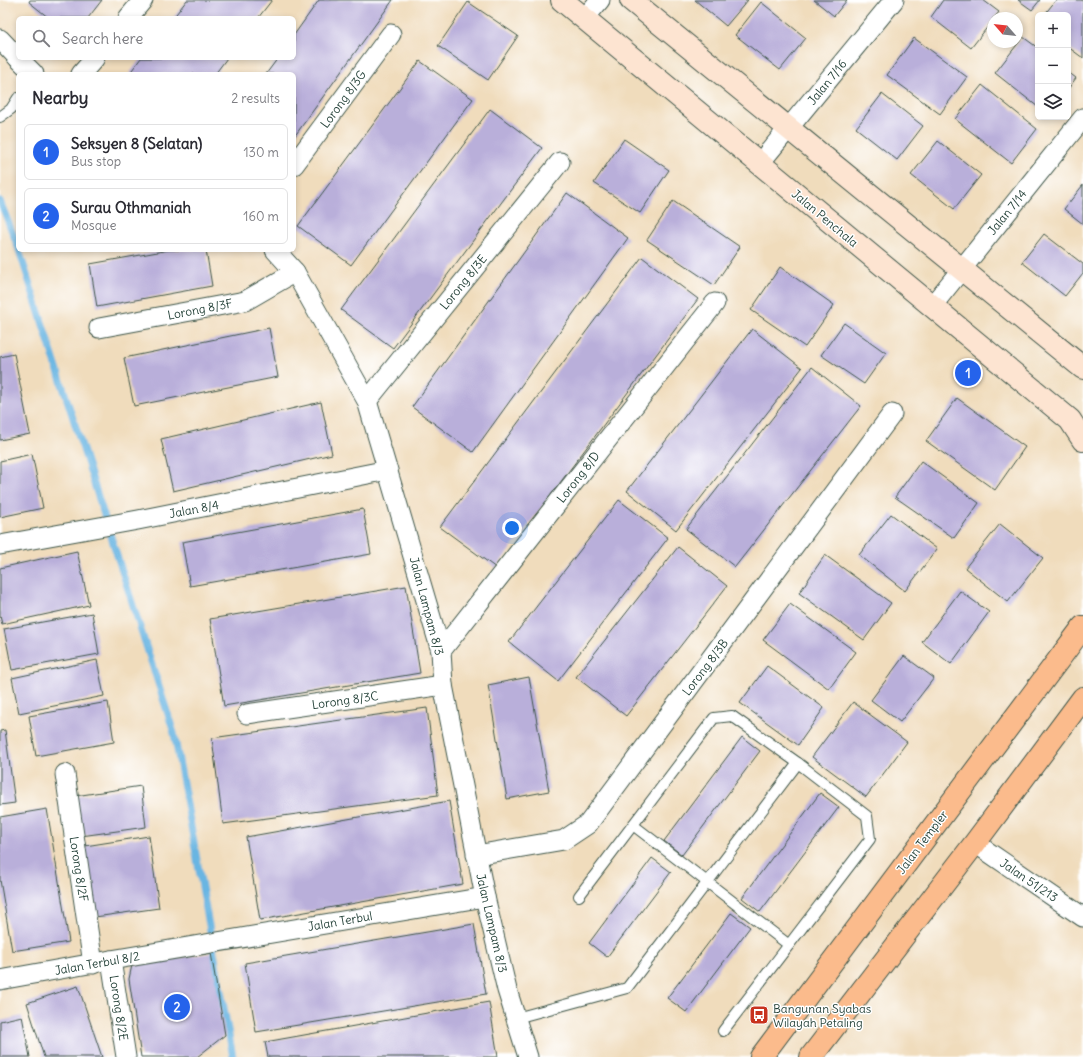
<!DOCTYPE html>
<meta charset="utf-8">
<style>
body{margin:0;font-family:Delius,sans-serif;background:#f7f7f7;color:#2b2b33}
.controls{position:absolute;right:12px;top:12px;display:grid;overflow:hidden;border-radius:6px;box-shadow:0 2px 6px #0003}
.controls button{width:36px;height:36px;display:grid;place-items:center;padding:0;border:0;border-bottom:1px solid #e1e1e2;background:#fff;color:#2b2b33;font:20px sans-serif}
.compass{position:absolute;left:987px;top:12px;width:36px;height:36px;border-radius:50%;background:#fff;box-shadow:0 2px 6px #0003;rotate:298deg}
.you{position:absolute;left:512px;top:528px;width:14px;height:14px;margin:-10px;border:3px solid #fff;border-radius:50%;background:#1a73e8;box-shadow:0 0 0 6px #1a73e833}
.badge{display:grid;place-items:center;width:26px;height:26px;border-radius:50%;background:#2563eb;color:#fff;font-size:13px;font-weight:700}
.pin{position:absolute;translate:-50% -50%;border:2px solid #fff;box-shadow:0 1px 4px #0006}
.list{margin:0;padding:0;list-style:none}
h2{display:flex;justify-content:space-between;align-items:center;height:52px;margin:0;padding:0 16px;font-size:17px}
h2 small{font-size:13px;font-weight:400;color:#7c7c81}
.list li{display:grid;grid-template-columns:26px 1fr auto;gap:12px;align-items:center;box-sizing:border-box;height:56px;margin:0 8px 8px;padding:0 8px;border:1px solid #e1e1e2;border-radius:6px}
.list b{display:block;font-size:15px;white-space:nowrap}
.list p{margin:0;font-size:13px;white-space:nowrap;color:#7c7c81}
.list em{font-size:13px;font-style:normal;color:#7c7c81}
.icon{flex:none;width:22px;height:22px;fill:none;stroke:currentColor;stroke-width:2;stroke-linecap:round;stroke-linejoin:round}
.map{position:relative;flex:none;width:1083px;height:1057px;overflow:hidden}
.search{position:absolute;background:#fff;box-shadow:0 2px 6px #0003;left:16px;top:16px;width:280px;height:44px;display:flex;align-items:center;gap:10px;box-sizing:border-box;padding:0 14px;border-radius:6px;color:#7c7c81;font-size:15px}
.panel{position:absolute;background:#fff;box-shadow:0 2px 6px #0003;left:16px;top:72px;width:280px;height:180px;border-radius:6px}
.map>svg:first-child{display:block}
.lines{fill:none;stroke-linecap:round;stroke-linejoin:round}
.stream{stroke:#69b5e2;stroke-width:7}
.building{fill:#b9afda}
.service-casing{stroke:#3e5548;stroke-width:12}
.minor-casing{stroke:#3e5548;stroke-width:21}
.secondary-casing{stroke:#3e5548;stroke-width:24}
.primary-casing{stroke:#3e5548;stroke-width:24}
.service{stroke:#fff;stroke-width:10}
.minor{stroke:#fff;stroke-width:19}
.secondary{stroke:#fde4d1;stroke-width:22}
.primary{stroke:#fbbb8c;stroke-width:22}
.labels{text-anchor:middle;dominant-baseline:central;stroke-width:3;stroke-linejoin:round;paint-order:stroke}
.street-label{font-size:12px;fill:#1f3d34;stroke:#fff}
.poi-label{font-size:12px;fill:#1f3d34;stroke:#fff;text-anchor:start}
</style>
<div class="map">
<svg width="1083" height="1057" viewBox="0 0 1083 1057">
<rect width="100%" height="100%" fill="#fff"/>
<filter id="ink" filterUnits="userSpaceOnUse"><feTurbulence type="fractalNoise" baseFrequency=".025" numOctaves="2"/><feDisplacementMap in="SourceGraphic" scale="8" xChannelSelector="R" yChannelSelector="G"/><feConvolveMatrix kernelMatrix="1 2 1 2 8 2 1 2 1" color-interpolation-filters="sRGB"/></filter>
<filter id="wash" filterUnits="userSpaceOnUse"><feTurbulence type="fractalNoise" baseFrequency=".012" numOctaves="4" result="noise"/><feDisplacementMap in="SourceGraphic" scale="16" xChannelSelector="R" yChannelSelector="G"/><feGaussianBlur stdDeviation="0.9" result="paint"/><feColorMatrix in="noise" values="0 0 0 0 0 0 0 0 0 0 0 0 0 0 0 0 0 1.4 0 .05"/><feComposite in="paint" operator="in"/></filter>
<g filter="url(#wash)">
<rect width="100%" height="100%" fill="#f0dcbc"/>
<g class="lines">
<g class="stream">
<path d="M0,201L18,247"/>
<path d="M19,250L174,733L233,1057"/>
</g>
</g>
<g id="blocks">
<g class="building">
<path d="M30,0H102L88,18H49L29,2Z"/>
<path d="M187,0H272L258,18H173Z"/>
<path d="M319,0H393L294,137V74H266L278,58H294V35Z"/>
<path d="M695,0H748L726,26Z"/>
<path d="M814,0H847L834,16Z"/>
<path d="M943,0H983L999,12L994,18H993V20L971,48L931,17Z"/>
<path d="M1018,0H1040L1032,10Z"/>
<path d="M1056,0H1081L1083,1V58L1068,47V15H1044Z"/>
<path d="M468,2L518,36L488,80L438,46Z"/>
<path d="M761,2L806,38L780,70L735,35Z"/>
<path d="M1023,37L1038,48V107L995,73Z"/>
<path d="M914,38L967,77L940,114L887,75Z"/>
<path d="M141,58H227L215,74H129Z"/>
<path d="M420,61L473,99L351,265L298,226Z"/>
<path d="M1068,72L1076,78L1068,89Z"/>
<path d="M982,85L1037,129L1011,163L955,119Z"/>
<path d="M882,94L923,126L897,160L856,128Z"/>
<path d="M490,109L542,148L393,348L341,310Z"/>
<path d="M624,139L669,170L640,213L594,183Z"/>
<path d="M938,141L981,175L954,209L911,175Z"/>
<path d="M1083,185V224L1064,209Z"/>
<path d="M567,193L628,238L473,452L412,407Z"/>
<path d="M673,201L740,247L714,285L647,240Z"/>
<path d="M1044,234L1083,264V273L1065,296L1022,262Z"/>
<path d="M169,250H206L212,286L97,307L90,264Z"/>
<path d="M642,257L698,299L496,568L440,527Z"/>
<path d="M780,267L834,305L805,347L751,310Z"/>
<path d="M844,323L886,353L864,384L821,355Z"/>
<path d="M269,328L278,377L134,406L124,358Z"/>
<path d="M752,329L802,368L676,530L627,491Z"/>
<path d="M14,354L30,434L0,440V357Z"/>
<path d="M812,367L861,406L735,567L686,529Z"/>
<path d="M957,398L1025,447L995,490L926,441Z"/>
<path d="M321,402L332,454L173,491L161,439Z"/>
<path d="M32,454L43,508L0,517V461Z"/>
<path d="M921,461L979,503L954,538L895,497Z"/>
<path d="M619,500L668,538L558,681L509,642Z"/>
<path d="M363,509L371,554L190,586L182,542Z"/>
<path d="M891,514L937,549L905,591L859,555Z"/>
<path d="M1000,524L1043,558L1008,602L965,568Z"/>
<path d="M678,547L727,586L626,716L576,677Z"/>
<path d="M77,551L89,605L2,624L0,616V568Z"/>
<path d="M825,555L891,603L864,640L799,593Z"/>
<path d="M406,586L420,673L224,706L210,619Z"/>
<path d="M960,591L989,612L951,664L922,642Z"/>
<path d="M790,604L856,652L829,689L763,640Z"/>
<path d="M92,613L99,654L12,670L4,629Z"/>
<path d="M904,656L934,678L900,722L871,700Z"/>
<path d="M97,660L104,696L19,713L12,678Z"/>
<path d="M767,666L824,708L798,745L740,703Z"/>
<path d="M529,677L549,791L507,799L488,685Z"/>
<path d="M108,702L114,742L36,756L29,716Z"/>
<path d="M853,702L907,742L866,797L812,757Z"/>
<path d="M427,708L438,795L223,824L212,738Z"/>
<path d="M5,730L15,803L0,805V731Z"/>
<path d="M742,737L760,751L682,855L664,841Z"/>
<path d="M141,786L146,827L81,836L75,796Z"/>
<path d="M820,793L839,807L760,912L742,898Z"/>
<path d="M449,801L463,884L260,920L246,837Z"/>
<path d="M47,809L69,942L12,951L0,880V817Z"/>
<path d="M149,836L159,908L95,917L85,846Z"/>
<path d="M652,858L671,872L607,957L589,943Z"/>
<path d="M731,913L750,927L686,1012L667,998Z"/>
<path d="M474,924L486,994L256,1032L245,963Z"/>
<path d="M211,953L225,1035L197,1057H141L129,979L132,965Z"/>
<path d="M78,986L102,1057H44L27,1003Z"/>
<path d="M489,1002L498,1057H268L265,1042Z"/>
<path d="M22,1016L30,1057H0V1021Z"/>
</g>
</g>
</g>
<g filter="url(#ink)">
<use href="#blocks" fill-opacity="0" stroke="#3e5548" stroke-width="1"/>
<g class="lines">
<g class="service-casing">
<g id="service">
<path d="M0,117L11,109L18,98"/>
<path d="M633,825L789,945"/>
<path d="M579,896L714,718L732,716L798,763L867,816L870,839L723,1031"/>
<path d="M516,1018L627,988L798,763"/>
</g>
</g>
<g class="minor-casing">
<g id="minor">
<path d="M128,18L143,0"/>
<path d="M584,19L600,0"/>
<path d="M0,39L18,58"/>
<path d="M18,58L34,74"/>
<path d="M81,74L95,58"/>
<path d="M759,164L894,0"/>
<path d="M294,165L391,34"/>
<path d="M275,250L295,272L367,401L441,651L443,685L485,897L507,990L528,1057"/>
<path d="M932,306L1083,118"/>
<path d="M99,328L245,301L295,272"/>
<path d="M367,401L560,162"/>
<path d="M0,545L138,520L388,470"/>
<path d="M441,651L715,303"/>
<path d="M247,714L443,685"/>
<path d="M65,774L93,964"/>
<path d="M975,843L1083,917"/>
<path d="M476,855L564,840L588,824L892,414"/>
<path d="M111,960L126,1057"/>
<path d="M0,980L111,960L485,897"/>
</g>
</g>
<g class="secondary-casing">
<g id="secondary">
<path d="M562,0L1070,420L1083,440"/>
<path d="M631,0L1083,368"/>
</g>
</g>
<g class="primary-casing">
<g id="primary">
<path d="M761,1057L1083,627"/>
<path d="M811,1057L975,843L1083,698"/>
</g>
</g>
<use href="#service" class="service"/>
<use href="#minor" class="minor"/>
<use href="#secondary" class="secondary"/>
<use href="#primary" class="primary"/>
</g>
</g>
<defs>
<g id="bus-square" transform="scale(1)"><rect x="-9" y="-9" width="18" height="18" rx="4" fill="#c8321e" stroke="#fff"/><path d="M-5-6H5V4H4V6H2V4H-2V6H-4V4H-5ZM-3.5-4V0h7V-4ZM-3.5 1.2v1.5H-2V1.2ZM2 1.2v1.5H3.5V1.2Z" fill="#fff"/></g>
</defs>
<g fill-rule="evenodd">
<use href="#bus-square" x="759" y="1015"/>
</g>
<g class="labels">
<g class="street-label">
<text transform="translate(827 82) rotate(-51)">Jalan 7/16</text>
<text transform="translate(343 99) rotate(-54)">Lorong 8/3G</text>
<text transform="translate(1007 212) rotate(-51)">Jalan 7/14</text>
<text transform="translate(825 218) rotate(40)">Jalan Penchala</text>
<text transform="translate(463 282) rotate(-51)">Lorong 8/3E</text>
<text transform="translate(200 309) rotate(-11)">Lorong 8/3F</text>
<text transform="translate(578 477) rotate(-52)">Lorong 8/D</text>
<text transform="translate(194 509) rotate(-11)">Jalan 8/4</text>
<text transform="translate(427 606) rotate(75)">Jalan Lampam 8/3</text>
<text transform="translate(705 667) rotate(-53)">Lorong 8/3B</text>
<text transform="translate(345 700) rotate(-8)">Lorong 8/3C</text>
<text transform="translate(922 842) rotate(-53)">Jalan Templer</text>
<text transform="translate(79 869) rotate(81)">Lorong 8/2F</text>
<text transform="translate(1029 880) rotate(34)">Jalan 51/213</text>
<text transform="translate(340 921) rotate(-10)">Jalan Terbul</text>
<text transform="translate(492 923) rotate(77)">Jalan Lampam 8/3</text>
<text transform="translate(97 963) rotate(-10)">Jalan Terbul 8/2</text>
<text transform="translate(119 1008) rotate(81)">Lorong 8/2E</text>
</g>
<g class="poi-label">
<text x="773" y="1008">Bangunan Syabas<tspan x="773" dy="14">Wilayah Petaling</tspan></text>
</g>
</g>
</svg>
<div class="controls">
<button>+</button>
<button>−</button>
<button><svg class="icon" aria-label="layers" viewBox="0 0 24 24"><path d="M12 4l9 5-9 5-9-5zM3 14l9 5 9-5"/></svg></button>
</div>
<svg class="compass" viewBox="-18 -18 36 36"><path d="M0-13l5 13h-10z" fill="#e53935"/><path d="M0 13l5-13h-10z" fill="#7c7c81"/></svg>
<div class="you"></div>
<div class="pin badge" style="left:968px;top:373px">1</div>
<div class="pin badge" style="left:177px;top:1007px">2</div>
<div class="search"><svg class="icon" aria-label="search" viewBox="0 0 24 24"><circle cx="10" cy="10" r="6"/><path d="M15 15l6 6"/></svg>Search here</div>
<section class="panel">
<h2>Nearby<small>2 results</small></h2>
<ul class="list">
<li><span class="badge">1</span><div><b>Seksyen 8 (Selatan)</b><p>Bus stop</p></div><em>130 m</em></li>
<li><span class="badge">2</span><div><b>Surau Othmaniah</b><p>Mosque</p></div><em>160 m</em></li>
</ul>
</section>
</div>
